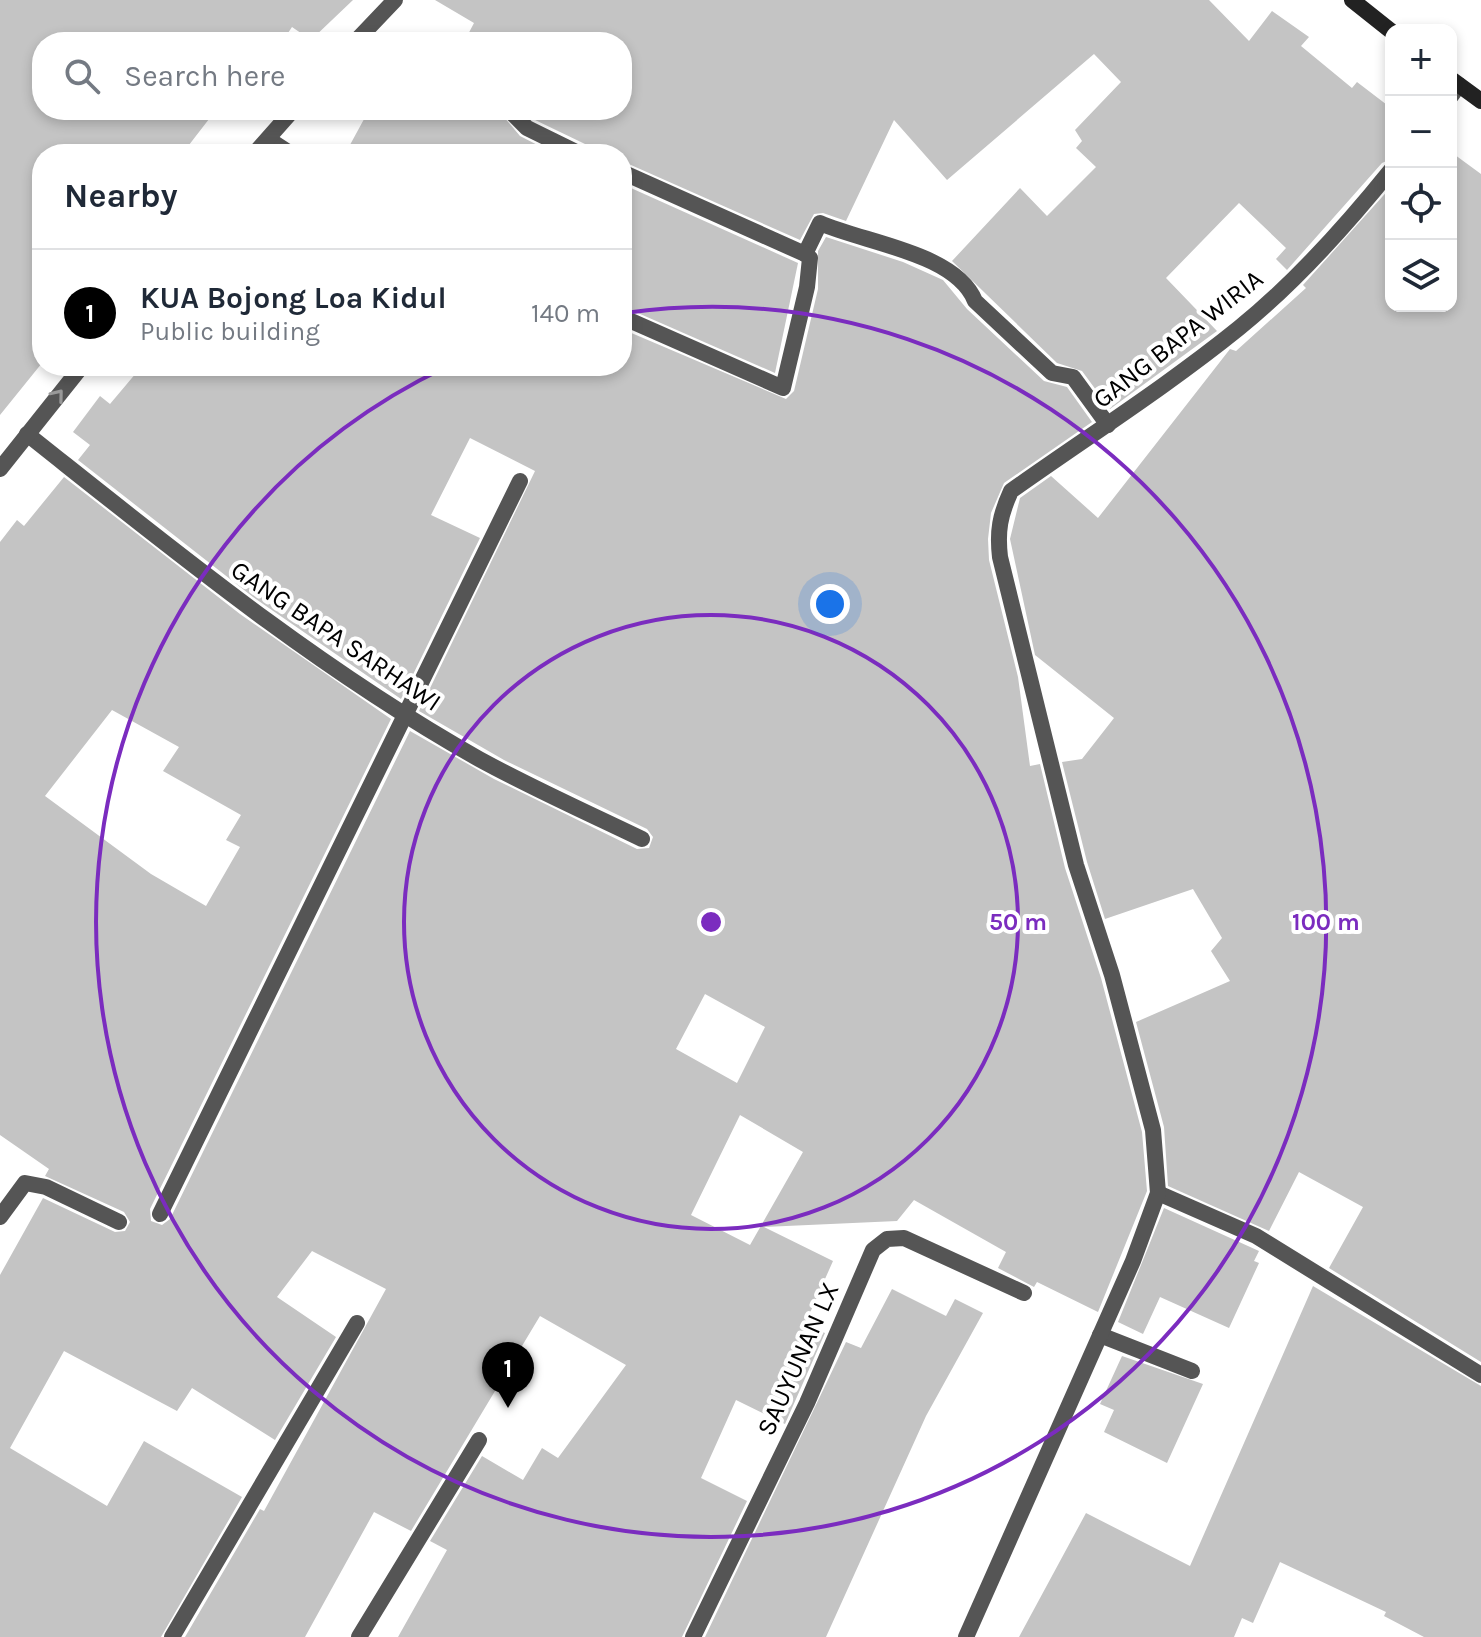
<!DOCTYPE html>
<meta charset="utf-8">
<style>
body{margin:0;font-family:Karla,sans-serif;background:#f6f6f7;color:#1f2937}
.controls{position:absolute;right:24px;top:24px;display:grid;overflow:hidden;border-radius:16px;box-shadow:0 4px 12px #0003}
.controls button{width:72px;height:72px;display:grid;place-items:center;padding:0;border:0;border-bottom:2px solid #e0e1e3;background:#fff;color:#1f2937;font:40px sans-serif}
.you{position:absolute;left:830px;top:604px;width:28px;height:28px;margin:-20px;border:6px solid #fff;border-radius:50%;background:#1a73e8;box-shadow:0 0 0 12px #1a73e833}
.badge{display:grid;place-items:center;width:52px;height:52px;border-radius:50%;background:#000;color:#fff;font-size:26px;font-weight:700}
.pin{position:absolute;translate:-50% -66px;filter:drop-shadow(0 2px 4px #0008)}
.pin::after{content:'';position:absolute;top:42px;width:28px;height:24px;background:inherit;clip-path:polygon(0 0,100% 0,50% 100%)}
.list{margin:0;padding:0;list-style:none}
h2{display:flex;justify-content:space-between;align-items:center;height:104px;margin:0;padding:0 32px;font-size:34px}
h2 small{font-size:26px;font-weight:400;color:#747a83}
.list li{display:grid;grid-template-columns:52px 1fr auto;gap:24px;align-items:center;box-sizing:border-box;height:128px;padding:0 32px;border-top:2px solid #e0e1e3}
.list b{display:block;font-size:30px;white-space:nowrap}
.list p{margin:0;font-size:26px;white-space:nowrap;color:#747a83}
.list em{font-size:26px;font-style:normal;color:#747a83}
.icon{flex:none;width:44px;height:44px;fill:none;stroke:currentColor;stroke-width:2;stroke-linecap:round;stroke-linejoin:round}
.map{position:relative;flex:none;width:1481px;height:1637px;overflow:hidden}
.search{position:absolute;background:#fff;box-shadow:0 4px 12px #0003;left:32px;top:32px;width:600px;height:88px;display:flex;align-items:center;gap:20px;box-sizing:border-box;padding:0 28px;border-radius:32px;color:#747a83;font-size:30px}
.panel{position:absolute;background:#fff;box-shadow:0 4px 12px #0003;left:32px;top:144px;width:600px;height:232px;border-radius:32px}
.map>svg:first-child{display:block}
.building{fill:#c4c4c4;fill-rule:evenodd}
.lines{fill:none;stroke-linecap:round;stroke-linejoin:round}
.minor{stroke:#555;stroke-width:16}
.tertiary{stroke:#555;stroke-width:16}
.secondary{stroke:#222;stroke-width:16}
.oneway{stroke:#999}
.ring{fill:none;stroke:#7b2cbf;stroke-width:4}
.labels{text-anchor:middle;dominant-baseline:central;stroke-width:8;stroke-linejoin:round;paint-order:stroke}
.street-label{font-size:26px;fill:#000;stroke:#fff}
.centre{fill:#7b2cbf;stroke:#fff;stroke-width:4}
.ring-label{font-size:24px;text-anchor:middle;font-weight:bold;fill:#7b2cbf;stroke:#fff;stroke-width:8;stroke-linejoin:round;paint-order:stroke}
</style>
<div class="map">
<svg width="1481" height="1637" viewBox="0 0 1481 1637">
<rect width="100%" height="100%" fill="#fff"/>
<g class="building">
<path d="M0,0H353L311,40L292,27L282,42H42V110H216L182,154H42V363L0,415Z"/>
<path d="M435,0H1209L1249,41L1272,11L1309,37L1301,46L1352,88L1357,82L1391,108V159L1382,163L1287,270L1276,259L1286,248L1239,203L1166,278L1217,331L1110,409L1082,371L1057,363L952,261L1020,188L1047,216L1096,167L1076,148L1082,141L1075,130L1121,82L1094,54L947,180L894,120L846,221L823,213L814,214L800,240L622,161V154H591L585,144L533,119L525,110H622V42H464L474,23Z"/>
<path d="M369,110H498L520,136L555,154H345Z"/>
<path d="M1451,152L1481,174V1362L1329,1268L1363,1207L1299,1172L1269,1231L1168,1186L1164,1127L1136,1022L1230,981L1211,951L1222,938L1193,889L1105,919L1087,862L1062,762L1082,759L1114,718L1035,655L1010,539L1020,498L1051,476L1098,518L1230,349L1236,351L1306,288L1303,285L1391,187V306H1451Z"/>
<path d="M622,184L798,263L775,373L622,306Z"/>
<path d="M826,237L903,262L943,280L967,309L1044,381L1067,387L1092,422L1004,483L991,513L988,539L989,560L1018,677L1030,766L1040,764L1065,868L1101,978L1142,1132L1147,1191L1098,1312L1037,1282L1034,1287L998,1268L1006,1252L914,1200L897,1221L764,1227L833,1261L805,1324L825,1333L785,1424L736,1400L701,1478L747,1501L682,1637H398L447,1550L430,1541L482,1456L523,1480L542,1448L558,1458L626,1365L540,1316L411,1531L374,1512L305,1637H185L260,1509L264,1511L386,1289L312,1251L277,1297L336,1337L275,1440L192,1388L177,1411L64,1351L10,1448L107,1506L144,1441L242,1497L161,1637H0V1275L43,1198L115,1232L125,1231L130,1222L124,1212L45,1176L49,1169L0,1135V542L17,520L24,526L64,477L240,614L391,719L150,1209L151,1221L162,1225L170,1219L410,731L494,779L637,849L649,848L653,837L647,829L504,760L419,711L535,471L470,438L431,515L480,538L401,699L253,597L78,460L90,445L73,432L100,396L110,404L142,366H622V329L786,399L794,391L818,289V251ZM112,710L179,747L163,771L241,815L226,840L240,847L206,906L151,874L45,796ZM705,994L765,1027L737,1083L676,1049ZM740,1115L803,1152L750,1245L691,1215Z"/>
<path d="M1164,1208L1259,1251L1254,1261L1259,1263L1229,1328L1160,1297L1143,1334L1118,1322Z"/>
<path d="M1313,1286L1481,1386V1637H1424L1384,1616L1386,1612L1280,1562L1253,1623L1242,1618L1234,1637H1019L1086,1513L1190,1566Z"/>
<path d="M892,1289L946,1316L955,1299L983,1313L926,1416L826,1637H705L846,1342L861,1348Z"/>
<path d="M1122,1356L1203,1384L1167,1463L1104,1432L1114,1410L1100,1404Z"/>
</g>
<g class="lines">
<g class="minor">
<path d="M1451,96L1459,85"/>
<path d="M509,110L527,128L580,154"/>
<path d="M268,139L291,154"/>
<path d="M622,172L805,254L820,223C865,243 956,253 975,301L1052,373L1073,377L1108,425"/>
<path d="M622,317L783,388L807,287L810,258L805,254"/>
<path d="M27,434C172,549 317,668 479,759C532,788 588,813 642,839"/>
<path d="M1158,1193L1256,1236L1481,1375"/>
<path d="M160,1214L520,481"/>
<path d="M0,1217L25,1183L46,1187L119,1222"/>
<path d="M1100,1335L1192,1371"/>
<path d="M172,1637L357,1323"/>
<path d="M359,1637L479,1440"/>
<path d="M693,1637L807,1403L873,1250L887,1239L904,1238L1024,1293"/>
<path d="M966,1637L1133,1261L1158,1193L1153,1130L1112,975L1076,865L1000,557C997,531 1000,515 1011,491C1087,437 1166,387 1239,328C1296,282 1345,227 1391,170"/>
</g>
<g class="tertiary">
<path d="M355,42L395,0"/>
<path d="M254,154L293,110"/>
<path d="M0,469L82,366"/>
</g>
<g class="secondary">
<path d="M1352,0L1391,31"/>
<path d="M1451,79L1481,101"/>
</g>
</g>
<defs><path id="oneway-chevron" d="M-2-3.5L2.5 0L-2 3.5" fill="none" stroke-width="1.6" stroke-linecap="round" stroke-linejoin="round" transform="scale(2)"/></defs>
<use class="oneway" href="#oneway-chevron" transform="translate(58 395) rotate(-51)"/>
<g class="ring">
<circle cx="711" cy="922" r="307"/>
<path d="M625 313A615 615 0 1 1 446 367"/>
</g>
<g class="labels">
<g class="street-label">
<text transform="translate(1178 339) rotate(-38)">GANG BAPA WIRIA</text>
<text transform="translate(336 636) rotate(34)">GANG BAPA SARHAWI</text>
<text transform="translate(798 1359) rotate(-66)">SAUYUNAN LX</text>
</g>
</g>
<circle cx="711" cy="922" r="12" class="centre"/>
<g class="ring-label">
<text x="1018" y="930">50 m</text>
<text x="1326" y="930">100 m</text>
</g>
</svg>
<div class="controls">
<button>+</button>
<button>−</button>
<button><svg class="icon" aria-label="locate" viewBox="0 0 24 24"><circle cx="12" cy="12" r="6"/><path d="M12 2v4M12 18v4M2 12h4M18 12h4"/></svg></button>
<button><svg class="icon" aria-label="layers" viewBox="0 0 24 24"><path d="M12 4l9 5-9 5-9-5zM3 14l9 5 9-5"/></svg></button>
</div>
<div class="you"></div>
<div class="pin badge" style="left:508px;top:1408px">1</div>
<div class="search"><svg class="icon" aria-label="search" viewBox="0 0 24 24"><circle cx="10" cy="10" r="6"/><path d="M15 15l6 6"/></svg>Search here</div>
<section class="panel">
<h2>Nearby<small></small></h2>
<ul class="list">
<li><span class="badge">1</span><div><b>KUA Bojong Loa Kidul</b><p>Public building</p></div><em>140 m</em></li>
</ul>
</section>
</div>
